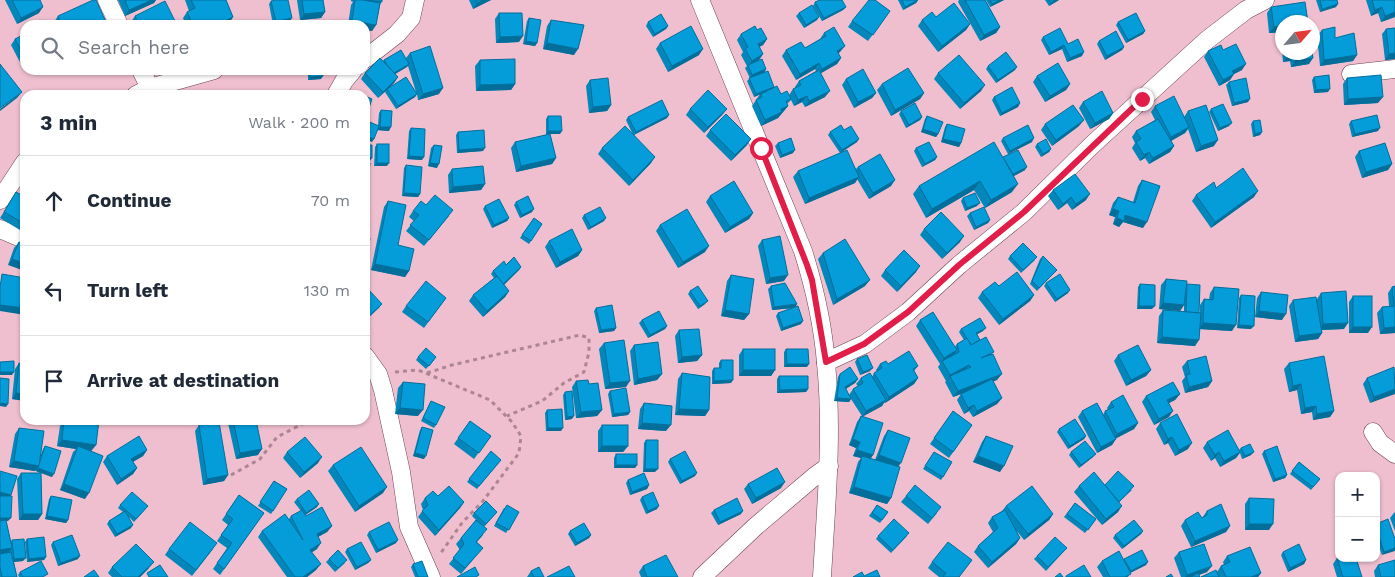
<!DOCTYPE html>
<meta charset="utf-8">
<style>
body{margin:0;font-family:"Work Sans",sans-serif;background:#f6f6f7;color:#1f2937}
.controls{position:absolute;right:15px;bottom:15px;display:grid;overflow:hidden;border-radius:10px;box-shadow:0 1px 4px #0004}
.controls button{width:45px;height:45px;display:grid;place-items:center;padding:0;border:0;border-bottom:1px solid #e0e1e3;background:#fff;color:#1f2937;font:25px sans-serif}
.compass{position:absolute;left:1275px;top:15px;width:45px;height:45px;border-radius:50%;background:#fff;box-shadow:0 1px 4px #0004;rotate:62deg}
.stop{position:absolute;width:15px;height:15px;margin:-11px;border:4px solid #e11d48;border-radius:50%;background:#fff}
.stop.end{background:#e11d48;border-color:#fff;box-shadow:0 1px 5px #0008}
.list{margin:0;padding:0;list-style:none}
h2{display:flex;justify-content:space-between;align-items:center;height:65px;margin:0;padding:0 20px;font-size:21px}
h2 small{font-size:16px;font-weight:400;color:#747a83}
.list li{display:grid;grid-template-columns:32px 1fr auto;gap:15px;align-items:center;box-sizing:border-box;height:90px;padding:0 20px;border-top:1px solid #e0e1e3}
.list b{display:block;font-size:19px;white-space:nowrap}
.list em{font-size:16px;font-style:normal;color:#747a83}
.icon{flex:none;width:28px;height:28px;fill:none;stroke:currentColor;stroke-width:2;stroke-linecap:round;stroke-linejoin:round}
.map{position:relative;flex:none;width:1395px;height:577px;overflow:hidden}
.search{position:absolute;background:#fff;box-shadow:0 1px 4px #0004;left:20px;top:20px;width:350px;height:55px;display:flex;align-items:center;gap:12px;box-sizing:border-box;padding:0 18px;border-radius:15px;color:#747a83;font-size:19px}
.panel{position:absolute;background:#fff;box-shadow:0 1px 4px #0004;left:20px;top:90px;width:350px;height:335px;border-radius:15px}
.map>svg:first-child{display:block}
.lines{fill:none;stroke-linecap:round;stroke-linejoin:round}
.minor-casing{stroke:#6a4251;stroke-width:19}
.path{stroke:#ad8693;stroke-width:3;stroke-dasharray:4 4;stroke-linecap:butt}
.minor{stroke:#fff;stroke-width:18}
.wall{fill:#0387bb;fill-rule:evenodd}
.shaded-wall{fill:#036e99}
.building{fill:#049dda;stroke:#036e99}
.route{stroke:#e11d48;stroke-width:6}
</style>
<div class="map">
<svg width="1395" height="577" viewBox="0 0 1395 577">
<rect width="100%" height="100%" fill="#efbecf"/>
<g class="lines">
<g class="minor-casing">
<g id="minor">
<path d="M107,0L119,25"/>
<path d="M700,0L803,251C814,286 823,326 826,363C833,434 826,506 822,577"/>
<path d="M365,59L397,34L411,18L415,0"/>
<path d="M141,70L150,88"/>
<path d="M1351,74L1395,69"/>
<path d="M136,95L150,88L214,70"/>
<path d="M336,95L344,81L353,70"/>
<path d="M0,200L25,162"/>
<path d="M0,229L21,238H25"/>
<path d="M365,356L378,374L383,390L401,472L409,527L431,577"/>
<path d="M826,362L865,344L908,312L959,265L1024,212L1092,145L1207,40L1246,10L1265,0"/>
<path d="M1373,432L1380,443L1395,454"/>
<path d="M702,577L756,526L815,476L829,466"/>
</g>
</g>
<g class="path">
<path d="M395,372L418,370L490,400L512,422L521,436L519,453L483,501L462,523L440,554"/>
<path d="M427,373L452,365L580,335L589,338V352L584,372L564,383L542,401L507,416"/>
<path d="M231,475L260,459L277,437L310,420"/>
</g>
<use href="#minor" class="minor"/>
</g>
<g class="wall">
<path d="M5,0H40L39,13L17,24Z"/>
<path d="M118,0H156L154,3L125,16Z"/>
<path d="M185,0H226L233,17L229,23L225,25H186L183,18L187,12L189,11Z"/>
<path d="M297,0H323L325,12L321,18L300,20Z"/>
<path d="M351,0H382L380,5L376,25L372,31L365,30V25H348L351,5L353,2L351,1Z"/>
<path d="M469,0H491L473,9Z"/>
<path d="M898,0H918L916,3L903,10Z"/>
<path d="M959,0H985L1000,27L996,33L980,41L958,2Z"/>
<path d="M986,0H1004L990,7Z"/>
<path d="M1045,0H1059L1049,6Z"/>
<path d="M1316,0H1337L1336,7L1320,12Z"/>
<path d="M1366,0H1395V17L1381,22L1378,13L1371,16Z"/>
<path d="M271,1L290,21L273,25L269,4Z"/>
<path d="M815,2L846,7L843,10L822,21L813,6Z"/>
<path d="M1271,7L1282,22V32L1269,33L1267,13Z"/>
<path d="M890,11L868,41L848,27L852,21Z"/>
<path d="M499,13L519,42L496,43L495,19Z"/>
<path d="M799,13L817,20L804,28L796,16Z"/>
<path d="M58,16L106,22L104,25H55L54,22Z"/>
<path d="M135,16L177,25H132L131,22Z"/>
<path d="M936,17L970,24L966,30L938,52L918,26L922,20Z"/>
<path d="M529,18L537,43L535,46L523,44L527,21Z"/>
<path d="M551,20L574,55L543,49L547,26Z"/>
<path d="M648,22L668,26L666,29L653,37L646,26Z"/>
<path d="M1118,22L1145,31L1143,34L1126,43L1116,25Z"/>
<path d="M1386,29L1395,59L1385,60L1382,34Z"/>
<path d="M757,30L767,39L763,45L759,47L763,54L759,60L757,61L766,69L765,72L774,87L781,94L789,95L793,89L795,88V87L799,81L816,71L815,69L796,80L782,56L786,50L805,48L820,39L824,33L840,52L838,53L841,58L837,64L820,73L825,97L805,107L802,102L794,106L791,100L787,104L788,106L778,118L761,126L752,106L760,94L754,97L747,81L750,78L745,68L747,66L741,55L743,52L737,40L741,34Z"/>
<path d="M1322,30L1335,38L1357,55L1353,61L1320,66L1317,36Z"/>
<path d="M25,34V67L23,68L11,45L15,39Z"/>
<path d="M1043,37L1068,44L1082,56L1067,62L1062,49L1049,55L1041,40Z"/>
<path d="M1099,41L1124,47L1122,50L1105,60L1097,44Z"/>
<path d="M660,43L699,55L668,72L656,49Z"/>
<path d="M1223,50L1242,70L1234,74L1230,80L1219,86L1204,57L1208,51Z"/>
<path d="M1282,50V52H1312L1309,64L1291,67L1290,61L1283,62L1282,51Z"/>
<path d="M410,53L439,94L418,100L417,94L415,97L396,109L385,92L386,91L378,98L361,79L365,73L384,60L406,58ZM408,66L416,92L389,88L394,83L398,77L395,74Z"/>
<path d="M480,60L515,84L511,90L476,91L475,66Z"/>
<path d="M988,66L1015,70L996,83L986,69Z"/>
<path d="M308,70H323L321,79L308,80Z"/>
<path d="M938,73L981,91L960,109L934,79Z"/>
<path d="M1037,76L1070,84L1066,90L1045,102L1033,82Z"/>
<path d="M1314,77L1328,92L1314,93L1312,80Z"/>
<path d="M1347,78L1378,103L1344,105L1343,84Z"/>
<path d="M846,79L876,93L872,98L854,108L842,85Z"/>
<path d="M590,80L611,105L607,111L589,113L586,86Z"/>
<path d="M1229,82L1248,102L1232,106L1226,85Z"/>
<path d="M882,84L924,93L920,99L891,116L877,90Z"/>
<path d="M994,97L1020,103L1018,107L1000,116L992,100Z"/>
<path d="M1083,102L1113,113L1109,119L1090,129L1079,108Z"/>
<path d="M1155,106L1184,117L1188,111L1214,146L1196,152L1188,129L1185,133L1171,141L1174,146L1170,152L1149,164L1145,158L1140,161L1132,148L1135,143L1132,137L1136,131L1155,120L1151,112Z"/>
<path d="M690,109H727L722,115L704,133L686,115Z"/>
<path d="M1211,109L1229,126L1218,131L1209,112Z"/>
<path d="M381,110L389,131L377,130L372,142L378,125L379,113Z"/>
<path d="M901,111L922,117L920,120L906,128L899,114Z"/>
<path d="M548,116L560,134H550L556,158L552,164L516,172L511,148L515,142L549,134H546V119Z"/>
<path d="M927,116L938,134L936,137L921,132L925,119Z"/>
<path d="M628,117L667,118L634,135L651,163L629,186L598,154L602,148L633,135L626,120Z"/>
<path d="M1253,121L1262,132L1260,135L1253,137L1251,124Z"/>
<path d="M1351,121L1378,131L1352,137L1349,124Z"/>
<path d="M947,124L961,143L959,147L941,142L945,127Z"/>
<path d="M1045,124L1079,126L1052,146L1041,130Z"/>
<path d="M411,128L422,160L407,159L409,131Z"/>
<path d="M710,130L747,145L731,161L706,136Z"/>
<path d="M844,130L857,142L840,153L856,169L858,167L891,186L869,199L857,179L855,183L805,204L793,177L798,171L840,153L828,135L830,132Z"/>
<path d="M458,132L483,151L457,153L456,135Z"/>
<path d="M1003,138L1032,142L1008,154L1001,141Z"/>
<path d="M778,143L793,153L780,158L775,146Z"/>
<path d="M377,144L387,166H374L375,147Z"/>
<path d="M1037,144L1051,149L1049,152L1041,157L1035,147Z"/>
<path d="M434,145L437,168L428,166L431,148Z"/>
<path d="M916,148L937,157L935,160L922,167L914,151Z"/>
<path d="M1359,151L1392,164L1388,170L1362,178L1355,157Z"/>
<path d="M1003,158L1025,170L1014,176L1012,192L985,208L974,190L926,218L913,194L919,186Z"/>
<path d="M406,165L420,194L418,197L402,196L404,168Z"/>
<path d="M452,169L485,184L481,190L449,193L448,175Z"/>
<path d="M1142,180L1143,228L1123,222L1119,227L1113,224L1115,217L1109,215L1113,203L1118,197L1133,202L1138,186Z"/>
<path d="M1216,188L1254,197L1211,228L1192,201L1196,195Z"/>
<path d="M1053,190L1086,200L1072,210L1067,203L1058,210L1048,196Z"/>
<path d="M16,192L25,197V233L0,218Z"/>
<path d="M710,196L753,213L749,219L725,233L706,202Z"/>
<path d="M963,198L977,206L965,211L961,201Z"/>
<path d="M388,201L398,245L409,271L405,277L371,270L384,207Z"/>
<path d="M516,202L532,212L520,218L514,205Z"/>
<path d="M426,205L449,216L424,246L406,231L414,221L409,217L413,211Z"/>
<path d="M485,206L509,218L507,221L492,228L483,209Z"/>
<path d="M970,213L990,220L988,223L974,230L967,216Z"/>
<path d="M584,215L604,221L588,230L582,218Z"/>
<path d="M534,218L542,224L529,244L520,238Z"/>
<path d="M660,225L705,252L678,268L656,231Z"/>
<path d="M924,229L960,242L942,259L920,235Z"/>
<path d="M762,240L784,281L766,284L758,246Z"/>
<path d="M549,241L582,250L578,256L556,268L545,247Z"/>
<path d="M19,242L25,244L8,265L14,248Z"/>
<path d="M823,253L865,286L833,305L818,259Z"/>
<path d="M1010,256L1035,260L1021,273L1008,259Z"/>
<path d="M1043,256L1057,270L1037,291L1030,284L1040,259Z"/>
<path d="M506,265L521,267L519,270L504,285L509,291L505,297L483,317L469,301L473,295L494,278L491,274L493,271Z"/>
<path d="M885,270L916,272L897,292L881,276Z"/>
<path d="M731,275L749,314L744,320L721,316L727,281Z"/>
<path d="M1166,279L1187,286V284L1199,313H1200V305L1204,299L1209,300L1210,293L1214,287L1232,331L1200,329L1195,346L1157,343L1159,316L1163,310L1184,312V305L1180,311L1159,309L1161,285Z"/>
<path d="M1046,283L1068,293L1055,302L1044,286Z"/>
<path d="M1140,284L1152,309H1137L1138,287Z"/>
<path d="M771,286L797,304L795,307L801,324L781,331L776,316L778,313L792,308L772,310L768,289Z"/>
<path d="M999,286L1034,295L1030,301L999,325L978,298L982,292Z"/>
<path d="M1395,286V333L1380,334L1377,313L1382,307L1389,306L1388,293L1392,287Z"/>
<path d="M365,290L380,307L366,320L365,319Z"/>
<path d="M690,291L705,304L698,309L688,294Z"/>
<path d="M1261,292L1282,320L1255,317L1257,298Z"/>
<path d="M1321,293L1344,329L1322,330V333L1318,339L1295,342L1289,306L1293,300L1317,299Z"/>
<path d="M1241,295L1251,329L1237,328L1239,298Z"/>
<path d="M1353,296L1368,333H1349V302Z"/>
<path d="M446,298L424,328L402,312L406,306Z"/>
<path d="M596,308L616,328L614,331L599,333L594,311Z"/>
<path d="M642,320L667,326L665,329L648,338L639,323Z"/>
<path d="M920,320L955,347L957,344L964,340L959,332L961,329L983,331L977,334L980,340L992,355L997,380L993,381L1002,398L997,404L973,417L969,411L964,414L957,400L961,394L967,392L953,397L945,382L946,381L938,367L940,364L916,326Z"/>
<path d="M679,330L702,355L697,361L678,363L675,336Z"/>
<path d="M604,343L626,387L605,389L599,349Z"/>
<path d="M634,345L662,374L657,380L634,385L630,351Z"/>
<path d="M743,349L775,370L771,376H739V355Z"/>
<path d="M786,349L807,367H784V352Z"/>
<path d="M1118,355L1151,370L1146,376L1126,386L1114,361Z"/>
<path d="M418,357L434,360L426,369L416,360Z"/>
<path d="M857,359L870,371L860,375L855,362Z"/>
<path d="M721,360L731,383L712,384V371L714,368H719V363Z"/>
<path d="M1187,361L1212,381L1208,387L1185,393L1182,381L1185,377L1182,367Z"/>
<path d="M19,363L25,364V401L12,399L15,369Z"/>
<path d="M1289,363L1334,411L1330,417L1313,420L1312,412L1301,414L1297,390L1289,392L1284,369Z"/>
<path d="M880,364L918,366L914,371L918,378L914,384L885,403L884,402L882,406L863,416L873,455L870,459L875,460L884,436L888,430L898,466L891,498L887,504L849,493L858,462L861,458L853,456L856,448L849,445L857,422L861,416H862L851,399L849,402L834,401L838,377L840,374L858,379L855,383L846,389L849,395L853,389L858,386L856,384L861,378L872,377L874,373L877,372L876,370Z"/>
<path d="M1395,369L1370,403L1363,384L1367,378Z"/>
<path d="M682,373L709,410L705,416L675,415L678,379Z"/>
<path d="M779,376L808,389L806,392L777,393V379Z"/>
<path d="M576,381L602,410L597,416L576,418L572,387Z"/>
<path d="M403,382L418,416L395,414L398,388Z"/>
<path d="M610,391L630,412L628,415L612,417L608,394Z"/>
<path d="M565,392L572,419L565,420L563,395Z"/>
<path d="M1180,394L1175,400L1169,403V417L1154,425L1142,402L1146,396Z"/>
<path d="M431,401L436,425L434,428L421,421Z"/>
<path d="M1111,402L1138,423L1134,429L1116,438L1112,445L1097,453L1078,417L1082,411L1103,415L1105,411L1108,410L1107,408Z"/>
<path d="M644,403L666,431L638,429L640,409Z"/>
<path d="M547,410L561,431H546L545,413Z"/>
<path d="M953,411L972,425L949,458L930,444Z"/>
<path d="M64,420L79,422L80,420H99L96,445L91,451H89L85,499L60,490L73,452L76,449L57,446L60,426Z"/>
<path d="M230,420H256L258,455L236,459L228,423Z"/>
<path d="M470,421L491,436L474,459L454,444Z"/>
<path d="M1160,423L1188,449L1175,456L1168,443L1164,445L1156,429Z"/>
<path d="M199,425L228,475L224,481L203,485L195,431Z"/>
<path d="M602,425L628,446L623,452H598V431Z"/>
<path d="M422,427L424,459L413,456L420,430Z"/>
<path d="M19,428L40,457L43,449L45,446L52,477L41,473L42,514L38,520H19L17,479L21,473H40L36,471V470L35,471L9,467L15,434Z"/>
<path d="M1059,429L1086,436L1084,439L1068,449L1057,432Z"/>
<path d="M986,436L1000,472L973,462L982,442Z"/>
<path d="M646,440L655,472H643L644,443Z"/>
<path d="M1207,442L1239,450L1241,448L1251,455L1242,459L1240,453L1236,458L1220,467L1215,458L1211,461L1203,448Z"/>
<path d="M147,450L143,456L133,462L137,468L133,474L117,485L103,462L107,456Z"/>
<path d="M491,451L501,460L477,489L467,482Z"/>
<path d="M1264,451L1287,475L1285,478L1273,482L1262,454Z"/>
<path d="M287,452L318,463L300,478L283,458Z"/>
<path d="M1071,452L1093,457L1079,468L1069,455Z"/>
<path d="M616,454L637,465L635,468H614V458Z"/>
<path d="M932,455L943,477L941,480L923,469Z"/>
<path d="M670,459L695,476L680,484L668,462Z"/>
<path d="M1299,462L1320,479L1311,490L1290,474Z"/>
<path d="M333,465L383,493L355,512L328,471Z"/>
<path d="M628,480L649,485L647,489L630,495L626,483Z"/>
<path d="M274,481L287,489L271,514L258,506Z"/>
<path d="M748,484L781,488L752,504L744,489Z"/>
<path d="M1105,485L1132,490L1119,502L1118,512L1102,525L1074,492L1079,486Z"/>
<path d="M239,495L264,513L220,575L213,569L227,548L217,541L228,525L222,520Z"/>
<path d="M0,496H10L8,521H6L11,542L12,540L23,561L14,562L17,577H0Z"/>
<path d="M51,496L68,520L66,523L45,519L49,499Z"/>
<path d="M438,496L464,502L460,508L435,536L418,517L423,510L421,504L425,498Z"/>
<path d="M906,496L937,513L928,524L901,502Z"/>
<path d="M642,497L657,509L646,514L640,500Z"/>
<path d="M1249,498L1269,530H1245V504Z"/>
<path d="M297,499L317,507L305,515L306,516L332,526L327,532L318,537L317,549L312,552L316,570L307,577H287L258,537L262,531L289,519L291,516L301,511L294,502Z"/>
<path d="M1075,503L1096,519L1085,533L1064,517Z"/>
<path d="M120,505L148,506L134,522L129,517L131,528L115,537L107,524L109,521L123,512L118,508Z"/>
<path d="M877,505L888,512L880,523L869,516Z"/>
<path d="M1006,506L1053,514L1049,520L1024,540L1016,530L1020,538L1016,544L988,568L974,552L978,546L993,532L988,523L992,517L1002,511Z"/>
<path d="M504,508L519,512L506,533L494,526Z"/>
<path d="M714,510L741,514L718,525L711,513Z"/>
<path d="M1207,511L1230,526L1226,532L1191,547L1181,526L1185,520L1202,518Z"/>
<path d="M497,512L484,527L483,535L477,542L483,548L461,574L449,564L460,550L456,544L476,520L472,516L474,513Z"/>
<path d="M1395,512V531L1390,518L1394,513Z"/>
<path d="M1376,524L1395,539L1382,555L1376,538Z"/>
<path d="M570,531L591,535L589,538L575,546L568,534Z"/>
<path d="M1143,531L1141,534L1122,549L1113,538L1115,535Z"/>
<path d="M369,532L396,543L376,553L367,535Z"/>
<path d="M878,536H907L891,553L876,539Z"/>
<path d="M27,539L46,557L44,560L27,562L25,542Z"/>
<path d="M53,542L78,559L58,566L51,545Z"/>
<path d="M1067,548L1046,571L1034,559L1037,556Z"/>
<path d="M169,549H213L192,576L165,555Z"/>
<path d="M347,549L371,560L368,563L355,570L345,552Z"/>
<path d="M1179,552L1207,572L1198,575L1200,577H1181L1174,558Z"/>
<path d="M1283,552L1306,560L1304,564L1288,572L1281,555Z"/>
<path d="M1227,556L1261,573L1258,577H1201L1217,572L1221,566L1224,565L1223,562Z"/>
<path d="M1337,558L1362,577H1337L1333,564Z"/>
<path d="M329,559L345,563L335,572L326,562Z"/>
<path d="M1124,559L1146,565L1130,573L1128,577H1103L1097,567L1102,561L1124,560Z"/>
<path d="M972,560L959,577H939L928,568L932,562Z"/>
<path d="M413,564L428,577H415L411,567Z"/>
<path d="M1378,565L1395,577H1375L1374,571Z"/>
<path d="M643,566L678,577H641L639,572Z"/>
<path d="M112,567L149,568L140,577H112L108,573Z"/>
<path d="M531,571L544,577H527Z"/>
<path d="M20,572L46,577H19L18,575Z"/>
</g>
<g class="shaded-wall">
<path d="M152,0H156L154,3L125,16L129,10Z"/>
<path d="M483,0H491L473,9L477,3Z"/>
<path d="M918,0L916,3L903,10L905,7Z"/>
<path d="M1000,0H1004L990,7L992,4Z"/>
<path d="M1055,0H1059L1049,6L1051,3Z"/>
<path d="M1338,4L1336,7L1320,12L1322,9Z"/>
<path d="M43,7L39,13L17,24L21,18Z"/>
<path d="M846,7L843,10L822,21L824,18Z"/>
<path d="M1382,7L1378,13L1371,16L1375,10Z"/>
<path d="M325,12L321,18L300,20L304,14Z"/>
<path d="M1395,12V17L1381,22L1385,16Z"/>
<path d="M233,17L229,23L225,25H216Z"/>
<path d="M819,17L817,20L804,28L806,25Z"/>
<path d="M292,18L290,21L274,25L276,22Z"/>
<path d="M352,21L376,25L372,31L365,30V25H349Z"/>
<path d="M970,24L966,30L938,52L942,46Z"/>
<path d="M668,26L666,29L653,37L655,34Z"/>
<path d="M1282,26V32L1269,33L1274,27Z"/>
<path d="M1000,27L996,33L980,41L984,35Z"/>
<path d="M1145,31L1143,34L1126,43L1128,40Z"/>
<path d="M523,36L519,42L496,43L500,37Z"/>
<path d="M767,39L763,45L753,50L758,44Z"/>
<path d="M526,41L537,43L535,46L523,44Z"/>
<path d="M547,43L578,49L574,55L543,49Z"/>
<path d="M1064,45L1062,49L1049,55L1051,52Z"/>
<path d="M845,46L840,52L833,57L837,51Z"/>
<path d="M1124,47L1122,50L1105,60L1107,56Z"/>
<path d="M703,49L699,55L668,72L672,66Z"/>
<path d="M1084,52L1082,56L1067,62L1070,58Z"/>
<path d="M1395,53V59L1385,60L1389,54Z"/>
<path d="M763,54L759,60L748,67L752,61Z"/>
<path d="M1294,55L1290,61L1283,62L1288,56Z"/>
<path d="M1357,55L1353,61L1320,66L1324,60Z"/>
<path d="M841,58L837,64L818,75L822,69Z"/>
<path d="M1313,58L1309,64L1291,67L1295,61Z"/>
<path d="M819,63L815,69L796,80L800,74Z"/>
<path d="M409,64L407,67L390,77L392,74Z"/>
<path d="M1246,64L1242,70L1228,77L1232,71Z"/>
<path d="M1017,67L1015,70L996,83L998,80Z"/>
<path d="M766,69L764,72L750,78L752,75Z"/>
<path d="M1234,74L1230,80L1219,86L1223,80Z"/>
<path d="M323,76L321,79L308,80L310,77Z"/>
<path d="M398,77L394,83L378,98L383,92Z"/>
<path d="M515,84L511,90L476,91L480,85Z"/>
<path d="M1070,84L1066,90L1045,102L1050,96Z"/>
<path d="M985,85L981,91L960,109L964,103Z"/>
<path d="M774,87L772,90L754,97L756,94Z"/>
<path d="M443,88L439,94L418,100L423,94Z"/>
<path d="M1330,89L1328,92L1314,93L1316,90Z"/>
<path d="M830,91L825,97L805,107L809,101Z"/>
<path d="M22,92L17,98L0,111V109Z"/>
<path d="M876,93L872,98L854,108L858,102Z"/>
<path d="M924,93L920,99L891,116L895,110Z"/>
<path d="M417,94L415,97L396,109L398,106Z"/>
<path d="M807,96L802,102L794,106L798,100Z"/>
<path d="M1383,97L1378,103L1344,105L1348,99Z"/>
<path d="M1250,99L1248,102L1232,106L1234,103Z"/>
<path d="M1020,103L1018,107L1000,116L1002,113Z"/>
<path d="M611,105L607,111L589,113L593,107Z"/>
<path d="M788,106L778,118L761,126L765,120L781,109Z"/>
<path d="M727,109L722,115L704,133L708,127Z"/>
<path d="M1113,113L1109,119L1090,129L1095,123Z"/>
<path d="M669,115L667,118L633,135L636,132Z"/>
<path d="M922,117L920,120L906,128L909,125Z"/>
<path d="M1084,120L1079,126L1052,146L1056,140Z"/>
<path d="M1232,123L1229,126L1218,131L1220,128Z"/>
<path d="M380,127H391L389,131L377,130Z"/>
<path d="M1189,127L1185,133L1167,143L1171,137Z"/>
<path d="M1380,128L1378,131L1352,137L1355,134Z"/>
<path d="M923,129L938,134L936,137L921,132Z"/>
<path d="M548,131H562L560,134H546Z"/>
<path d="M1262,132L1260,135L1253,137L1255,134Z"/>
<path d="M365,136L374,139L372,142L365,139Z"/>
<path d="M1034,138L1032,142L1008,154L1010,151Z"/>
<path d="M751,139L747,145L731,161L735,155Z"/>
<path d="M859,139L857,142L840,153L842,150Z"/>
<path d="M943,139L961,143L959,147L941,142Z"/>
<path d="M1218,140L1214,146L1196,152L1201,146Z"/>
<path d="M1174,146L1170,152L1149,164L1153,158Z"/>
<path d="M485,148L483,151L457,153L459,150Z"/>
<path d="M1051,149L1049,152L1041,157L1043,154Z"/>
<path d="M795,150L793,153L780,158L782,155Z"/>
<path d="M1149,152L1145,158L1140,161L1144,155Z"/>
<path d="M409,156L424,157L422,160L407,159Z"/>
<path d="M365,157L372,158L370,161H365Z"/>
<path d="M655,157L651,163L629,186L633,180Z"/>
<path d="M937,157L935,160L922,167L925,164Z"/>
<path d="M556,158L552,164L516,172L521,166Z"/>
<path d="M377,163H389L387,166H374Z"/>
<path d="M430,163L439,164L437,168L428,166Z"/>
<path d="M1392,164L1388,170L1362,178L1366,172Z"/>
<path d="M1027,167L1025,170L1010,178L1012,175Z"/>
<path d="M859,177L855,183L805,204L809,198Z"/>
<path d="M895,180L891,186L869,199L873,193Z"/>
<path d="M980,181L974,190L926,218L932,209Z"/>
<path d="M485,184L481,190L449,193L453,187Z"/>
<path d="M1018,184L1012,192L985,208L991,200Z"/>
<path d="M1258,191L1254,197L1211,228L1215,222Z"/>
<path d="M404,193L420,194L418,197L402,196Z"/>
<path d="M1090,194L1086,200L1072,210L1076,204Z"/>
<path d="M1071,197L1067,203L1058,210L1063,204Z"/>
<path d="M980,203L977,206L965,211L967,208Z"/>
<path d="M534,209L532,212L520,218L522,215Z"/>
<path d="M1113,209L1119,211L1115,217L1109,215Z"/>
<path d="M753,213L749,219L725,233L730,227Z"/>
<path d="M1125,215L1147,222L1143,228L1123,222L1119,227L1113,224L1117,218Z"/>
<path d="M509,218L507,221L492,228L494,225Z"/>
<path d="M606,218L604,221L588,230L591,227Z"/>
<path d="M990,220L988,223L974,230L976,227Z"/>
<path d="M964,236L960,242L942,259L947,253Z"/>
<path d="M709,246L705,252L678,268L683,262Z"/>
<path d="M582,250L578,256L556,268L560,262Z"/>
<path d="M12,259L25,263V271L8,265Z"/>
<path d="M375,264L409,271L405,277L371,270Z"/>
<path d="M920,266L916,272L897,292L901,286Z"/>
<path d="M521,267L519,270L501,287L503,284Z"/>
<path d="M788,275L784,281L766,284L770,278Z"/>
<path d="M870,280L865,286L833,305L837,299Z"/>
<path d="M1070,290L1068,293L1055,302L1057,299Z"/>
<path d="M509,291L505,297L483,317L487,311Z"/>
<path d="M1034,295L1030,301L999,325L1003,319Z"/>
<path d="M708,301L705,304L698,309L700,306Z"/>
<path d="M1163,303L1184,305L1180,311L1159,309Z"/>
<path d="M797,304L795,308L772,310L774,307Z"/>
<path d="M0,305L25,308V315L0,311Z"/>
<path d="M1139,306H1155L1152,309H1137Z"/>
<path d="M725,310L749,314L744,320L721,316Z"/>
<path d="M1259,311L1286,314L1282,320L1255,317Z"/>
<path d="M803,321L801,324L781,331L783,328Z"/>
<path d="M1203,323L1236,325L1232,331L1199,329Z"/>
<path d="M1348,323L1344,329L1319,330L1323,324Z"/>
<path d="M1239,325L1254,326L1251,329L1237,328Z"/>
<path d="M667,326L665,329L648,338L650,335Z"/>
<path d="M1353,327H1372L1368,333H1349Z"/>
<path d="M1395,327V333L1380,334L1384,328Z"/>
<path d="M616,328L614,331L599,333L601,330Z"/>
<path d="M986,328L983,331L974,336L976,333Z"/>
<path d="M1322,333L1318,339L1295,342L1299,336Z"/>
<path d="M1162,337L1199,340L1195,346L1157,343Z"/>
<path d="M957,350L953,356L942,361L940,364L944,358Z"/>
<path d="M702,355L697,361L678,363L682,357Z"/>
<path d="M787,364H809L807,367H784Z"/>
<path d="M969,365L965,371L950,376L946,381L950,375Z"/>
<path d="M873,368L870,371L860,375L863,372Z"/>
<path d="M743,370H775L771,376H739Z"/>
<path d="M1151,370L1146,376L1126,386L1131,380Z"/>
<path d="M0,372H14L12,375H0Z"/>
<path d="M662,374L657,380L634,385L638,379Z"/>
<path d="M1002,374L997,380L953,397L958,391Z"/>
<path d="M918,378L914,384L885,403L889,397Z"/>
<path d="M858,379L855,383L843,390L845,387Z"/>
<path d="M733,380L731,383L712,384L714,381Z"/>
<path d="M630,381L626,387L605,389L610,383Z"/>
<path d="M1212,381L1208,387L1185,393L1189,387Z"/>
<path d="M1301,384L1297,390L1289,392L1293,386Z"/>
<path d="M808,389L806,392L777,393L780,390Z"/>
<path d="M1395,389V394L1370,403L1374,397Z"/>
<path d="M16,393L25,394V401L12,399Z"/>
<path d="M1180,394L1175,400L1163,406L1167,400Z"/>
<path d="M837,398L851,399L849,402L834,401Z"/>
<path d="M1002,398L997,404L973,417L977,411Z"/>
<path d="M886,400L882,406L862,417L866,411Z"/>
<path d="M0,403L8,404L6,407L0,406Z"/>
<path d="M974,405L969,411L964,414L968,408Z"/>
<path d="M1316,406L1312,412L1301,414L1305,408Z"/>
<path d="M400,408L423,410L418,416L395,414Z"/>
<path d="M679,409L709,410L705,416L675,415Z"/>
<path d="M602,410L597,416L576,418L581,412Z"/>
<path d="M1173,411L1169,417L1154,425L1159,419Z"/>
<path d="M1334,411L1330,417L1313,420L1317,414Z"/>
<path d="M630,412L628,415L612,417L614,414Z"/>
<path d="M574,416L572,419L565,420L567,417Z"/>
<path d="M162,420H181L160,423Z"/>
<path d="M642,423L671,425L666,431L638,429Z"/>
<path d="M1138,423L1134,429L1113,440L1117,434Z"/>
<path d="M548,428H563L561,431H546Z"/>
<path d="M1086,436L1084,439L1068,449L1070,446Z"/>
<path d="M1172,437L1168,443L1164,445L1168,439Z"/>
<path d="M853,439L860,442L856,448L849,445Z"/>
<path d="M1116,439L1112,445L1097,453L1101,447Z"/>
<path d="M62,440L96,445L91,451L77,449L78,446L76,449L57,446Z"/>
<path d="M1192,443L1188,449L1175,456L1179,450Z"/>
<path d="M602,446H628L623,452H598Z"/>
<path d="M262,449L258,455L236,459L240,453Z"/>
<path d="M147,450L143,456L127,465L131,459Z"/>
<path d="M857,450L873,455L869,461L862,456L861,458L853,456Z"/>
<path d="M1219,452L1215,458L1211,461L1215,455Z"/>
<path d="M1240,452L1236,458L1220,467L1224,461Z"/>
<path d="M1254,452L1251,455L1242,459L1245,456Z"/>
<path d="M415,453L426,456L424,459L413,456Z"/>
<path d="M1096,454L1093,457L1079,468L1081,465Z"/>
<path d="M879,455L901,463L896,469L875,461Z"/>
<path d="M978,456L1004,466L1000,472L973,462Z"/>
<path d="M322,457L318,463L300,478L304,472Z"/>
<path d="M14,461L39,466L35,471L9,467Z"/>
<path d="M616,465H637L635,468H614Z"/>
<path d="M38,468L54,474L52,477L36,471Z"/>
<path d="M137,468L133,474L117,485L121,479Z"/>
<path d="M645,469H658L655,472H643Z"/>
<path d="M697,473L695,476L680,484L682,481Z"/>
<path d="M228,475L224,481L203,485L207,479Z"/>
<path d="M1287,475L1285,478L1273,482L1275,479Z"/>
<path d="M785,482L781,488L752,504L756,498Z"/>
<path d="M64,484L89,493L85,499L60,490Z"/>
<path d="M649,485L647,489L630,495L632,492Z"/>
<path d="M387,487L383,493L355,512L359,506Z"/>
<path d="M854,487L891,498L887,504L849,493Z"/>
<path d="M0,492L11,495L9,498L0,496Z"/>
<path d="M464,502L460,508L435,536L439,530Z"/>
<path d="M319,504L317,507L304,516L306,513Z"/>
<path d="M659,506L657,509L646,514L648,511Z"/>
<path d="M1122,506L1118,512L1102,525L1106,519Z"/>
<path d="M743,511L741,514L718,525L720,522Z"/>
<path d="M23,514H42L38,520H19Z"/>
<path d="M1053,514L1049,520L1024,540L1028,534Z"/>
<path d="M47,516L68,520L66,523L45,519Z"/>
<path d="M0,518H11L8,521H0Z"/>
<path d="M1249,524H1273L1269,530H1245Z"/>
<path d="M133,525L131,528L115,537L117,534Z"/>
<path d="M332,526L327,532L312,540L317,534Z"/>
<path d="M1230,526L1226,532L1191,547L1195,541Z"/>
<path d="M1143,531L1141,534L1122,549L1124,546Z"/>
<path d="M591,535L589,538L575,546L577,543Z"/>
<path d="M1020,538L1016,544L988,568L992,562Z"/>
<path d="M398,540L396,543L376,553L378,550Z"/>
<path d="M321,543L317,549L306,556L310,550Z"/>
<path d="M12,548L8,554L0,555V550Z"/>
<path d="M1395,548V551L1382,555L1384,552Z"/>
<path d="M80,556L78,559L58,566L61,563Z"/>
<path d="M46,557L44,560L27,562L29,559Z"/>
<path d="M26,558L23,561L12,562L14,559Z"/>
<path d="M371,560L368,563L355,570L357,567Z"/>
<path d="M1306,560L1304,564L1288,572L1290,568Z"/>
<path d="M154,562L149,568L140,577H138Z"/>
<path d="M1148,562L1146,565L1128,574L1131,571Z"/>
<path d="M321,564L316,570L307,577H303Z"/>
<path d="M1212,566L1207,572L1193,577H1185L1187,575Z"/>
<path d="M1261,573L1258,577H1251Z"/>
</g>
<g class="building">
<path d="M12,0H40L43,7L21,18Z"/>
<path d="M93,0H96L106,22L99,25H62L58,16Z"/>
<path d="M125,0H152L129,10Z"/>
<path d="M191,0H226L233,17L216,25H193L187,12L195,8Z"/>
<path d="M276,0H288L292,18L276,22L271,1Z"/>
<path d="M302,0H323L325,12L304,14Z"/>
<path d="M355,0H363L380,3L376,25L352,21Z"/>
<path d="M365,0H382V2Z"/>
<path d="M476,0H483L477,3Z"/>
<path d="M820,0H842L846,7L824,18L815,2Z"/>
<path d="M869,0H875L890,11L873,35L852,21Z"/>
<path d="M902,0H918L905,7Z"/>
<path d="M965,0H985L1000,27L984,35Z"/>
<path d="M990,0H1000L992,4Z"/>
<path d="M1049,0H1055L1051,3Z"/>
<path d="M1320,0H1337L1338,4L1322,9Z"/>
<path d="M1372,0H1395V12L1385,16L1382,7L1375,10Z"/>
<path d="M165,1L177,25H140L135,16Z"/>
<path d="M1305,2L1308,22H1282V26L1274,27L1271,7Z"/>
<path d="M954,3L970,24L942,46L922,20L932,12L936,17Z"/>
<path d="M812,5L819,17L806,25L799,13Z"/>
<path d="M499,13H522L523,36L500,37Z"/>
<path d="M1136,13L1145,31L1128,40L1118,22Z"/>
<path d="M661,14L668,26L655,34L648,22Z"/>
<path d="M529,18L541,20L537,43L526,41Z"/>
<path d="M551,20L584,25L578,49L547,43Z"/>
<path d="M48,21L50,25H41Z"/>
<path d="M691,26L703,49L672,66L660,43Z"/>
<path d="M755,26L757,30L761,28L767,39L758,44L763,54L752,61L745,49L748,47L741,34Z"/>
<path d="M834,27L845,46L837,51L841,58L822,69L819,63L800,74L786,50L801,42L805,48L826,36L824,33Z"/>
<path d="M1335,27V38L1354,33L1357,55L1324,60L1322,30Z"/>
<path d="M1060,28L1068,44L1078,39L1084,52L1070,58L1064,45L1051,52L1043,37Z"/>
<path d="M1395,28V53L1389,54L1386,29Z"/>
<path d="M1116,31L1124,47L1107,56L1099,41Z"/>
<path d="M25,34V58L15,39Z"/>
<path d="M1236,44L1246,64L1232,71L1234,74L1223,80L1208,51L1221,45L1223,50Z"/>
<path d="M430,46L443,88L423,94L410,53Z"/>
<path d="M401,50L409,64L394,73L387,65L384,60Z"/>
<path d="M1006,52L1017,67L998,80L988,66Z"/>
<path d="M1287,52H1312L1313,58L1295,61L1294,55L1288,56Z"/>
<path d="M959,55L985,85L964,103L938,73Z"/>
<path d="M380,58L398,77L383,92L365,73Z"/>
<path d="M515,59V84L480,85V60Z"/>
<path d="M762,59L766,69L752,75L748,65Z"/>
<path d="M1058,63L1070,84L1050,96L1037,76Z"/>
<path d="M0,64L22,92L0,108Z"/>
<path d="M908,68L924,93L895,110L882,84Z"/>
<path d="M863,69L876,93L858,102L846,79Z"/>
<path d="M310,70H323V76L310,77Z"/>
<path d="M819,70L830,91L809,101L807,96L798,100L793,89L801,85L799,81Z"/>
<path d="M768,71L774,87L756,94L749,78Z"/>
<path d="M1329,75L1330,89L1316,90L1314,77Z"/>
<path d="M1381,75L1383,97L1348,99L1347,78Z"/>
<path d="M406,77L417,94L398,106L387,89Z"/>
<path d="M608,78L611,105L593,107L590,80Z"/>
<path d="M1246,78L1250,99L1234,103L1229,82Z"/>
<path d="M777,86L781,94L787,91L791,99L786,101L788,106L781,109L782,112L765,120L756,100L762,97L761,94Z"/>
<path d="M1012,87L1020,103L1002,113L994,97Z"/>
<path d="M708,90L727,109L708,127L690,109Z"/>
<path d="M1102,91L1113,113L1095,123L1083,102Z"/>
<path d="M365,96L372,99L367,114L365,113Z"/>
<path d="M1174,96L1189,127L1171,137L1155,106Z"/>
<path d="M662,100L669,115L636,132L628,117Z"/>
<path d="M915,103L922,117L909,125L901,111Z"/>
<path d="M1223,104L1232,123L1220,128L1211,109Z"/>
<path d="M1073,105L1084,120L1056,140L1045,124Z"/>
<path d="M1206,105L1218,140L1201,146L1188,111Z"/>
<path d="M381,110L392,111L391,127H380Z"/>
<path d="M726,114L751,139L735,155L710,130Z"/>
<path d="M1377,115L1380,128L1355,134L1351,121Z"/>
<path d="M548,116H561L562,131H548Z"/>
<path d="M927,116L943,122L938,134L923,129Z"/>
<path d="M1158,119L1174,146L1153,158L1149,152L1144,155L1136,142L1141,139L1136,131Z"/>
<path d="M365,120L379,126L374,139L365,136Z"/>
<path d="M1260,120L1262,132L1255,134L1253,121Z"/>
<path d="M947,124L965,129L961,143L943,139Z"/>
<path d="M841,125L844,130L851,126L859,139L842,150L830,132Z"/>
<path d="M1028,125L1034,138L1010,151L1003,138Z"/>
<path d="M625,126L655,157L633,180L602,148Z"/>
<path d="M411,128L425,129L424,157L409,156Z"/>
<path d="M484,130L485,148L459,150L458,132Z"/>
<path d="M550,134L556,158L521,166L515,142Z"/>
<path d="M791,138L795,150L782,155L778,143Z"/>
<path d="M1046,139L1051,149L1043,154L1037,144Z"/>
<path d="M929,142L937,157L925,164L916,148Z"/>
<path d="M994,142L1018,184L991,200L980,181L932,209L919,186Z"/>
<path d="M1385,143L1392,164L1366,172L1359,151Z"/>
<rect x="377" y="144" width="12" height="19"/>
<path d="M365,145H372V158L365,157Z"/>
<path d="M434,145L442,146L439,164L430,163Z"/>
<path d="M847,150L859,177L809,198L798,171Z"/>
<path d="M1018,150L1027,167L1013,174L1003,157Z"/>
<path d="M880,154L895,180L873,193L858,167Z"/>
<path d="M365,162L370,163L367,192H365Z"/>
<path d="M406,165L422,167L420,194L404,193Z"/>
<path d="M483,166L485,184L453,187L452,169Z"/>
<path d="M1243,168L1258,191L1215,222L1196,195L1214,182L1216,188Z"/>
<path d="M1075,174L1090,194L1076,204L1071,197L1063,204L1053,190Z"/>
<path d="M1142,180L1160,186L1147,222L1125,215L1124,221L1117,218L1119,211L1113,209L1118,197L1135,203Z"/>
<path d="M734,181L753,213L730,227L710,196Z"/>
<path d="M16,192L25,197V224L4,212Z"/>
<path d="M975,193L980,203L967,208L963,198Z"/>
<path d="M435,195L453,210L429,240L410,225L419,215L413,211L421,201L426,205Z"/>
<path d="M528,196L534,209L522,215L516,202Z"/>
<path d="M499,199L509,218L494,225L485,206Z"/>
<path d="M388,201L406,205L398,245L414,249L409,271L375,264Z"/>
<path d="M600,207L606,218L591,227L584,215Z"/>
<path d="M984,207L990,220L976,227L970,213Z"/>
<path d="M687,209L709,246L683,262L660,225Z"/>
<path d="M941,212L964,236L947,253L924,229Z"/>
<path d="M534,218L542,224L531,241L522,235Z"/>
<path d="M572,229L582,250L560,262L549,241Z"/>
<path d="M780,236L788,275L770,278L762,240Z"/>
<path d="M365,237L370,238L365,273Z"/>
<path d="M845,239L870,280L837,299L823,253Z"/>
<path d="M19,242L25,244V263L12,259Z"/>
<path d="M1023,243L1037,257L1023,270L1010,256Z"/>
<path d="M904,250L920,266L901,286L885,270Z"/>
<path d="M1043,256L1057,270L1039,288L1032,281Z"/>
<path d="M514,257L521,267L503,284L493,271L504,261L506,265Z"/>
<path d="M1017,272L1034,295L1003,319L982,292L995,282L999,286Z"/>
<path d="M2,274L25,278V308L0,305V287Z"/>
<path d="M1060,274L1070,290L1057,299L1046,283Z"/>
<path d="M731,275L754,279L749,314L725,310Z"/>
<path d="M497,276L509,291L487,311L473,295Z"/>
<path d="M1166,279L1187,281L1184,305L1163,303Z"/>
<path d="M426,281L446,298L428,322L406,306Z"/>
<path d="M785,283L797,304L774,307L771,286Z"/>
<path d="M1140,284L1155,285V306H1139Z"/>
<path d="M1187,284L1200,285L1199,313L1186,312Z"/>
<path d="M698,286L708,301L700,306L690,291Z"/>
<path d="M1395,286V327L1384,328L1382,307L1394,306L1392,287Z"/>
<path d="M1214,287L1239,289L1236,325L1203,323L1204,299L1213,300Z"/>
<path d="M367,288L382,304L368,317L365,314V290Z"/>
<path d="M1346,291L1348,323L1323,324L1321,293Z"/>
<path d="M1261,292L1288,295L1286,314L1259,311Z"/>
<path d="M1241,295L1255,296L1254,326L1239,325Z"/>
<rect x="1353" y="296" width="19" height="31"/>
<path d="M1316,297L1322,333L1299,336L1293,300Z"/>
<path d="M612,305L616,328L601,330L596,308Z"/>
<path d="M798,306L803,321L783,328L778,313Z"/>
<path d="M1163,310L1201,313L1199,340L1162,337Z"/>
<path d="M659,311L667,326L650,335L642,320Z"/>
<path d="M933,312L957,350L944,358L920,320Z"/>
<path d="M980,318L986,328L976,333L980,340L971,345L961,329Z"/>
<path d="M699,329L702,355L682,357L679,330Z"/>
<path d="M986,337L994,352L981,358L993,354L1002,374L958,391L950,376L971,367L969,365L950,375L942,361L959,352L957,344L967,338L971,345Z"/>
<path d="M624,340L630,381L610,383L604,343Z"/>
<path d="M658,342L662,374L638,379L634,345Z"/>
<path d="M1138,345L1151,370L1131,380L1118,355Z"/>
<path d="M426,348L436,357L429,366L418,357Z"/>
<rect x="743" y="349" width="32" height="21"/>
<path d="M786,349H808L809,364H787Z"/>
<path d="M909,351L918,366L913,369L918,378L889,397L874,373L882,368L880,364L886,361L888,364Z"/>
<path d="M867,355L873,368L863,372L857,359Z"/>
<path d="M1206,356L1212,381L1189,387L1186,375L1190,374L1187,361Z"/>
<path d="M1324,356L1334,411L1317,414L1316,406L1305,408L1301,384L1293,386L1289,363Z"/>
<path d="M721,360H733V380L714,381V368H721Z"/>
<path d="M14,361V372H0V362Z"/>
<path d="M19,363L25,364V394L16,393Z"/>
<path d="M850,367L858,379L845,387L851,399L837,398L840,374Z"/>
<path d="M1394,367L1395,389L1374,397L1367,378Z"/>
<path d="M682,373L710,377L709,410L679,409Z"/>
<path d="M870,373L886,400L866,411L853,389L863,383L861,378Z"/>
<path d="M779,376H808V389L780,390Z"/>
<path d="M0,378L9,379L8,404L0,403Z"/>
<path d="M992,379L1002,398L977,411L974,405L968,408L961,394Z"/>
<path d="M588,380L589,384L598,383L602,410L581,412L576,381Z"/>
<path d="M403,382L425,384L423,410L400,408Z"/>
<path d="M1173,382L1180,394L1167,400L1173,411L1159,419L1146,396Z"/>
<path d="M626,388L630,412L614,414L610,391Z"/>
<path d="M572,391L574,416L567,417L565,392Z"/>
<path d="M1123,395L1138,423L1117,434L1105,411L1114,407L1111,402Z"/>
<path d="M431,401L445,407L436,425L423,418Z"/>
<path d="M644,403L672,406L671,425L642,423Z"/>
<path d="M1097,403L1116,439L1101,447L1082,411Z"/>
<path d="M562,409L563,428H548L547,410Z"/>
<path d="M953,411L972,425L953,452L934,438Z"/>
<path d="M1177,414L1192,443L1179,450L1172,437L1168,439L1160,423Z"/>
<path d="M861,416L883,423L873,455L857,450L860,442L853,439Z"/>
<path d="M1075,419L1086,436L1070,446L1059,429Z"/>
<path d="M64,420L82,423V420H99L96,445L62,440Z"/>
<path d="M233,420H256L262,449L240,453Z"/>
<path d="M470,421L491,436L479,453L458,438Z"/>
<path d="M219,422L228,475L207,479L199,425Z"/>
<rect x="602" y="425" width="26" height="21"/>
<path d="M422,427L433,430L426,456L415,453Z"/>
<path d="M19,428L44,431L39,466L14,461Z"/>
<path d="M888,430L910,438L901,463L879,455Z"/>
<path d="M1228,430L1240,452L1224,461L1219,452L1215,455L1207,442Z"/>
<path d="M139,436L147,450L131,459L137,468L121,479L107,456Z"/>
<path d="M986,436L1013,446L1004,466L978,456Z"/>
<path d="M305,437L322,457L304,472L287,452Z"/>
<path d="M646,440H658V469H645Z"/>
<path d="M1085,441L1096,454L1081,465L1071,452Z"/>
<path d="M1250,444L1254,452L1245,456L1241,448Z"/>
<path d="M45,446L61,451L54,474L38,468Z"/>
<path d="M78,446L103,456L89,493L64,484Z"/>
<path d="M1277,446L1287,475L1275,479L1264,451Z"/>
<path d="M361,447L387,487L359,506L333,465Z"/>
<path d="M491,451L501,460L479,486L469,479Z"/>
<path d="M685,451L697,473L682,481L670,459Z"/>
<path d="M934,452L952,462L943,477L925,466Z"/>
<rect x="616" y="454" width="21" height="11"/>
<path d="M862,456L900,467L891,498L854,487Z"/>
<path d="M1299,462L1320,479L1313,487L1292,471Z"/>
<path d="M777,468L785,482L756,498L748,484Z"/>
<path d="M0,471L17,476L11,495L0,492Z"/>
<path d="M1118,471L1134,486L1119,502L1105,485Z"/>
<path d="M1094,472L1122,506L1106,519L1079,486Z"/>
<path d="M21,473H41L42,514H23Z"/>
<path d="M644,473L649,485L632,492L628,480Z"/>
<path d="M274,481L287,489L273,511L260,502Z"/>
<path d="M915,485L941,507L932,518L906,496Z"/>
<path d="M449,486L464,502L439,530L422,511L428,505L425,498L433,491L438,496Z"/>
<path d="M1032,486L1053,514L1028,534L1006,506Z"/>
<path d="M309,490L319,504L306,513L297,499Z"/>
<path d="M132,492L148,506L136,519L120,505Z"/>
<path d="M653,492L659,506L648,511L642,497Z"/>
<path d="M239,495L264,513L224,569L217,563L232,543L221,535L233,519L226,514Z"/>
<path d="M0,496H12L11,518H0Z"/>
<path d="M51,496L72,500L68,520L47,516Z"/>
<path d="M737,498L743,511L720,522L714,510Z"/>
<path d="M1249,498L1274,499L1273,524H1249Z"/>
<path d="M486,501L497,512L486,524L474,513Z"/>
<path d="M1075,503L1096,519L1088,530L1067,514Z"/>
<path d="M1221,504L1230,526L1195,541L1185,520L1198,512L1202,518L1207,515V511Z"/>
<path d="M507,505L519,512L509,530L496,523Z"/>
<path d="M877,505L888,512L882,520L872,513Z"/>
<path d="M322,507L332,526L317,534L321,543L310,550L321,564L303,577H295L262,531L285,514L303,540L291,516L302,510L306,516Z"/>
<path d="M1005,510L1020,538L992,562L978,546L998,528L992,517Z"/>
<path d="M125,511L133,525L117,534L109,521Z"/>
<path d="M894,519L909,533L893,550L878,536Z"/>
<path d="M1388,519L1395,539V548L1384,552L1376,528V524Z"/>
<path d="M6,520L12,548L0,550V521Z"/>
<path d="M476,520L487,529L476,542L483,548L465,568L453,558L464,544L461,538Z"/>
<path d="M1134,520L1143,531L1124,546L1115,535Z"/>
<path d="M190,522L217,543L196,570L169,549Z"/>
<path d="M389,522L398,540L378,550L369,532Z"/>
<path d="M584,523L591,535L577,543L570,531Z"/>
<path d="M72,535L80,556L61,563L53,542Z"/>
<path d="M44,537L46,557L29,559L27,539Z"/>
<path d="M1055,537L1067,548L1048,567L1037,556Z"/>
<path d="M24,539L26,558L14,559L12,540Z"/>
<path d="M361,542L371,560L357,567L347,549Z"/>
<path d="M948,542L972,560L959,577H943L946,573L932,562Z"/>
<path d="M136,544L154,562L138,577H122L112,567Z"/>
<path d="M1204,544L1212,566L1187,575L1179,552Z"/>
<path d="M1299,544L1306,560L1290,568L1283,552Z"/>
<path d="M1250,547L1261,573L1251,577H1226L1221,566L1230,562L1227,556Z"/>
<path d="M338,550L347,560L338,568L329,559Z"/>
<path d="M1142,550L1148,562L1131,571L1124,559Z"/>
<path d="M1119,551L1131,574L1125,577H1110L1102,561Z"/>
<path d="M11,552L17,577H2L0,567V554Z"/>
<path d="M666,555L678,577H647L643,566Z"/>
<path d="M1339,557V558H1356L1362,577H1343L1337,558Z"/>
<path d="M1395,560V577H1381L1378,565Z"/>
<path d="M41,561L48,574L42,577H23L20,572Z"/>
<path d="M422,561L428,577H418L413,564Z"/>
<path d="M160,565L168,577H149L147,573Z"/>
<path d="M1084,565L1091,577H1066V576Z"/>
<path d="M569,566L575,577H547Z"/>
<path d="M475,567L479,575L476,577H457Z"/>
<path d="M539,567L544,577H534L531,571Z"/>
<path d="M94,570L99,577H84Z"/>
<path d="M877,570L880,577H853L862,572L864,576Z"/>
<path d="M1216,570L1219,577H1201Z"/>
<path d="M1060,573L1063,577H1055Z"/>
<path d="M1198,573L1200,577H1191Z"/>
<path d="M1171,574L1173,577H1166Z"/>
</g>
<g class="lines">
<path class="route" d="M761,148L807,265L812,280L826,362L864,344L908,312L959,265L1024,212L1142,99"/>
</g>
</svg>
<div class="controls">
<button>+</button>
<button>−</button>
</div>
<svg class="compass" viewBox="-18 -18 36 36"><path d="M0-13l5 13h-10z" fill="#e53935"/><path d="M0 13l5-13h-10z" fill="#747a83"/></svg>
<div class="stop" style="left:761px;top:148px"></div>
<div class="stop end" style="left:1142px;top:99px"></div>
<div class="search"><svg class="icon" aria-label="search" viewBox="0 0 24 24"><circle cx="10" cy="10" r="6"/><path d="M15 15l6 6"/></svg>Search here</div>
<section class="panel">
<h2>3 min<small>Walk · 200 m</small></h2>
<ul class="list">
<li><svg class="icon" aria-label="ahead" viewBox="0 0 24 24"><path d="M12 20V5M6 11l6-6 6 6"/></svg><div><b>Continue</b></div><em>70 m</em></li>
<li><svg class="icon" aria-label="left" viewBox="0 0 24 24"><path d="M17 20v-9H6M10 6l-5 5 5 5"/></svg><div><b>Turn left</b></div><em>130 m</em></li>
<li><svg class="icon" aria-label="arrive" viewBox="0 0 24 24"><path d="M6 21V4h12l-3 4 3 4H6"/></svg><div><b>Arrive at destination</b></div></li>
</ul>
</section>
</div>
